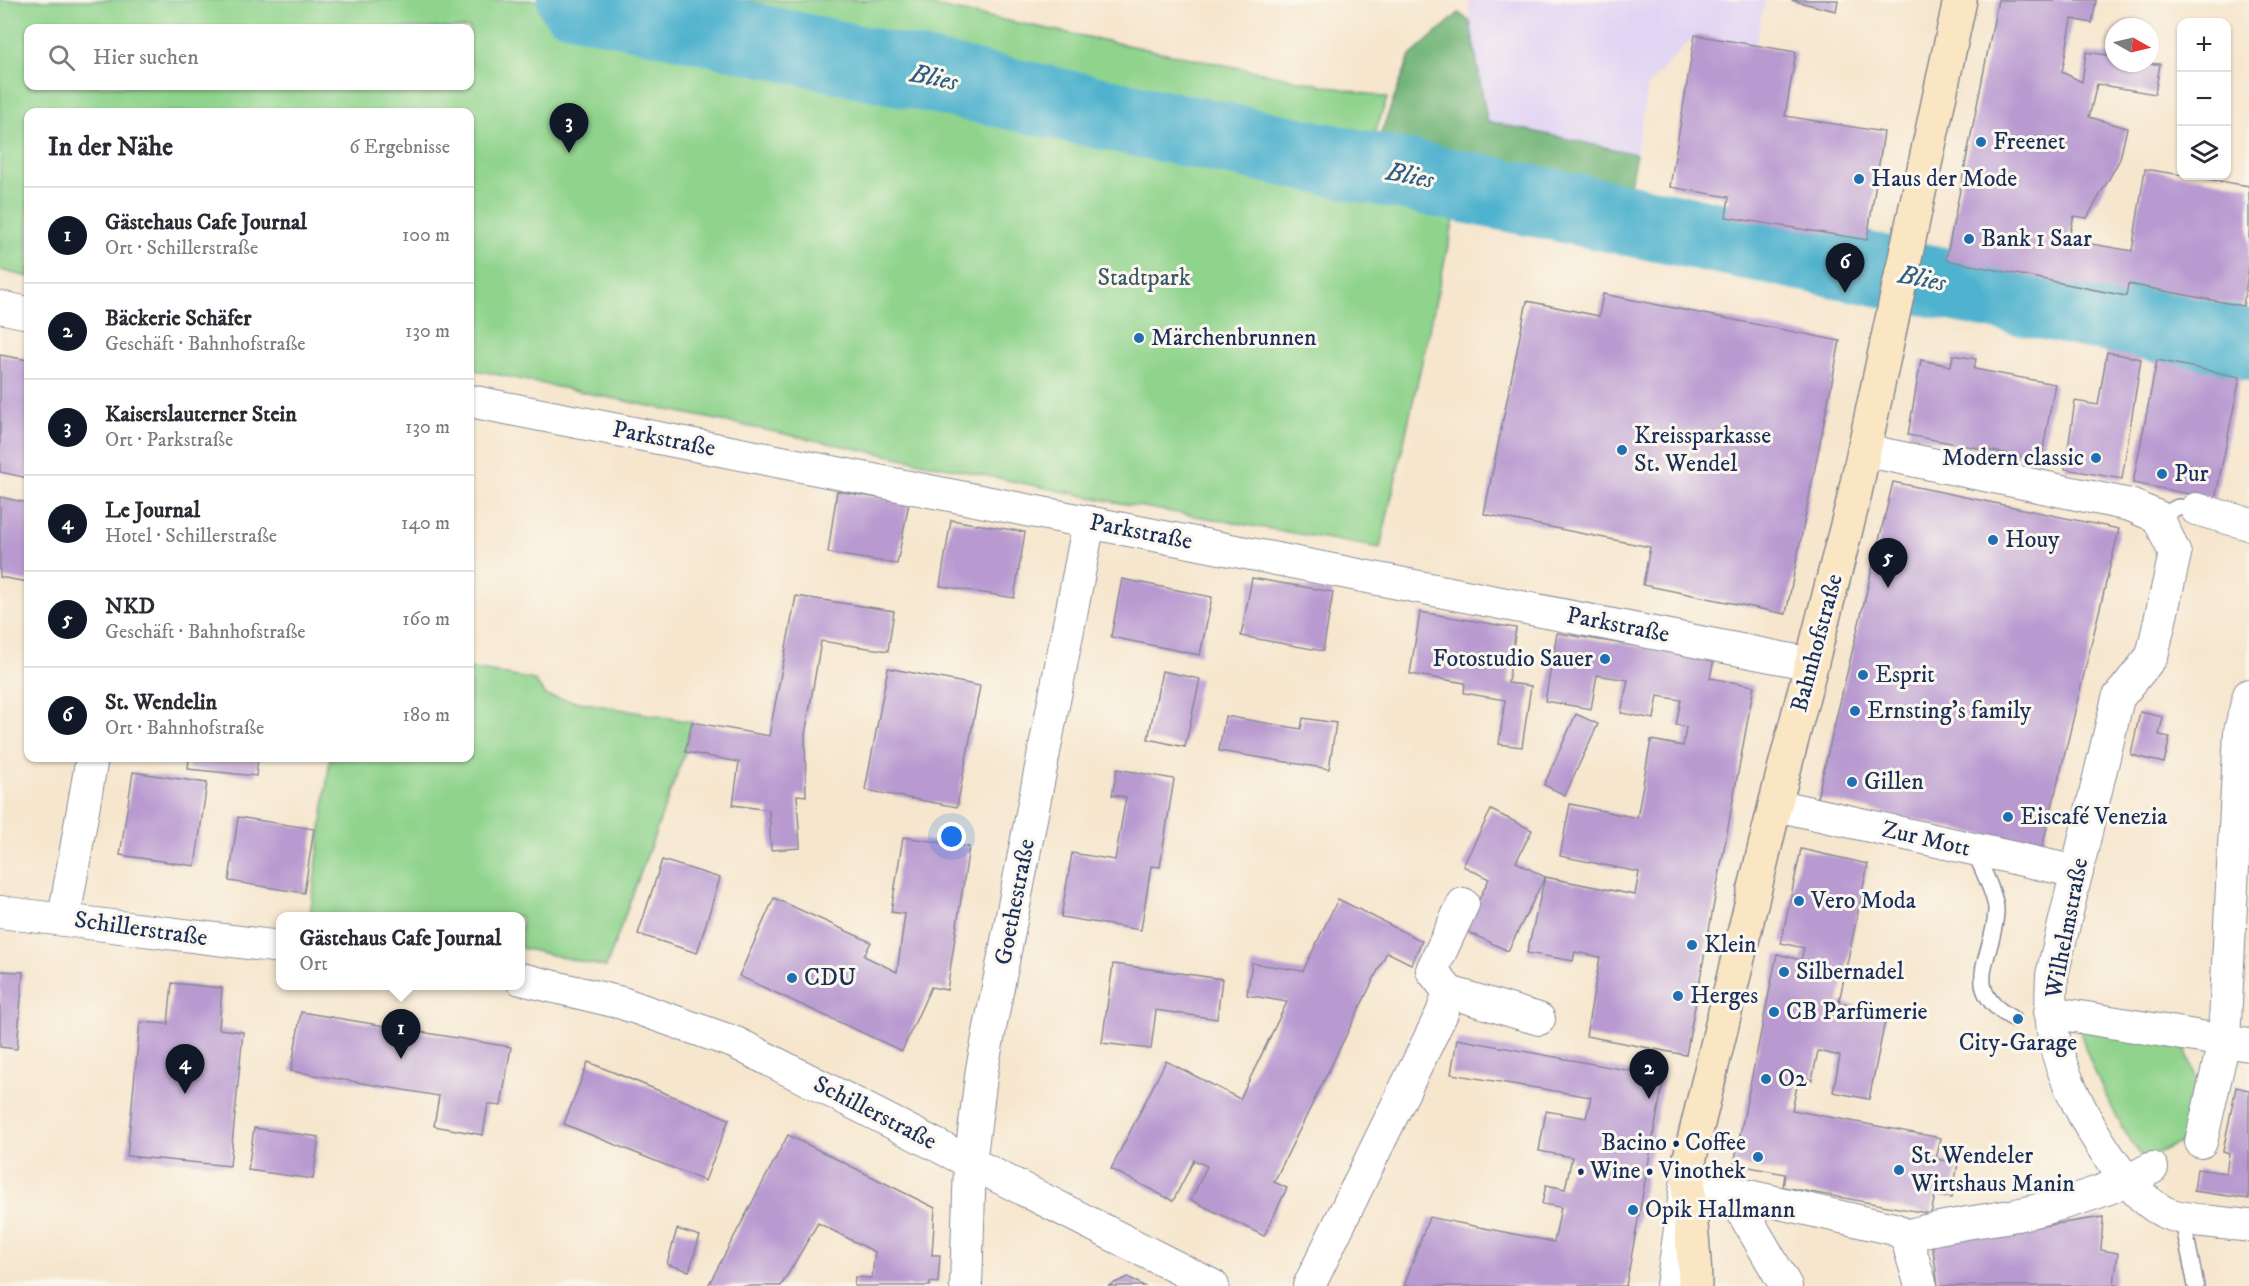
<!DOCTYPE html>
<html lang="de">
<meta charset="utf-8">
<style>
body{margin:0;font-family:"IM FELL DW Pica",serif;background:#f2f2f3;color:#2b2b33}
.controls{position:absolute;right:18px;top:18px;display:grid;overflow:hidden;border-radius:12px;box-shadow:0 2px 4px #0004}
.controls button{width:54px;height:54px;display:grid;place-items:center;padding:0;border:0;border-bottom:2px solid #e1e1e2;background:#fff;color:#2b2b33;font:30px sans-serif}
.compass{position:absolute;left:2105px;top:18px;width:54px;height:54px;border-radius:50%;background:#fff;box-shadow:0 2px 4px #0004;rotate:98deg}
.you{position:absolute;left:952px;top:837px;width:21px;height:21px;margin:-15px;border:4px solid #fff;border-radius:50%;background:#1a73e8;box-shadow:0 0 0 9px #1a73e833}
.badge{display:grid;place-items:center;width:39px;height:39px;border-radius:50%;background:#111827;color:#fff;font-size:20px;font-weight:700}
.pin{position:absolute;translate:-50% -50px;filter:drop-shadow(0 2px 3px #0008)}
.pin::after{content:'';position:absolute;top:32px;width:21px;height:18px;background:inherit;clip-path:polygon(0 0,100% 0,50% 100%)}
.popup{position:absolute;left:276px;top:912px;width:249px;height:78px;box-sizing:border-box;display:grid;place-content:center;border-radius:12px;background:#fff;filter:drop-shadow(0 2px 4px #0005);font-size:20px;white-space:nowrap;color:#7c7c81}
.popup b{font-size:22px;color:#2b2b33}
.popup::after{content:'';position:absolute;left:50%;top:100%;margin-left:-12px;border:12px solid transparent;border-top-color:#fff}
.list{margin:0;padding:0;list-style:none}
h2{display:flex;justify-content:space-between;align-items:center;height:78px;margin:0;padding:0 24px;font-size:26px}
h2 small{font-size:20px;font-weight:400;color:#7c7c81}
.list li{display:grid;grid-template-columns:39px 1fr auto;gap:18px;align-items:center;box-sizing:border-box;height:96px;padding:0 24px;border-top:2px solid #e1e1e2}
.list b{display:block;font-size:22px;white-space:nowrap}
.list p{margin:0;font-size:20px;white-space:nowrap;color:#7c7c81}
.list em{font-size:20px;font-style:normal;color:#7c7c81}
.icon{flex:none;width:33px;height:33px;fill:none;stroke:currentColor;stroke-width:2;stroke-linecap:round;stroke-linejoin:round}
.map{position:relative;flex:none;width:2249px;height:1286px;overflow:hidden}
.search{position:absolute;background:#fff;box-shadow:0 2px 4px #0004;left:24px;top:24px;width:450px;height:66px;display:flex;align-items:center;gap:15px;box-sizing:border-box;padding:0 21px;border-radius:12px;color:#7c7c81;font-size:22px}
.panel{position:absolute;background:#fff;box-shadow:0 2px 4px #0004;left:24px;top:108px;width:450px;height:654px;border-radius:12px}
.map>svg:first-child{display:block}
.built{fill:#e1d4f4}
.green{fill:#8fd38c;stroke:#558175;stroke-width:1.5;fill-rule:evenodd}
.forest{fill:#73b578;stroke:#47726b;stroke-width:1.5}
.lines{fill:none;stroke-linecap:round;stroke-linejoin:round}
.river{stroke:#4fb2ce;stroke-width:72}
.building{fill:#b899d0}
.lane-casing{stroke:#888a96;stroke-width:18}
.street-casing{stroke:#888a96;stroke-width:34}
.secondary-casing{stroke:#888a96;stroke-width:36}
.lane{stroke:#fff;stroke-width:15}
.street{stroke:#fff;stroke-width:32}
.secondary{stroke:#fbe6c4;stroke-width:33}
.poi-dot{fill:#1f6fb2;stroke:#fbf7ec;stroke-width:2}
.labels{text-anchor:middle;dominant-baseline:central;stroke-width:6;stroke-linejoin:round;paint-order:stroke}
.poi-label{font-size:24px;fill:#1b2f5e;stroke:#fbf7ec;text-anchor:start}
.park-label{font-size:24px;fill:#38586a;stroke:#fbf7ec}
.street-label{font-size:24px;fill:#1b2f5e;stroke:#fbf7ec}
.water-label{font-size:26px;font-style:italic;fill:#2d5d85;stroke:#fbf7ec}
</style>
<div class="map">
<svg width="2249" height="1286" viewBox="0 0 2249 1286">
<rect width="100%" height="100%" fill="#fbf7ec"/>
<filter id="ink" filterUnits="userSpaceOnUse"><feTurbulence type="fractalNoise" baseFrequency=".0167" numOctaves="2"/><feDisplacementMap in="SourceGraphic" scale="12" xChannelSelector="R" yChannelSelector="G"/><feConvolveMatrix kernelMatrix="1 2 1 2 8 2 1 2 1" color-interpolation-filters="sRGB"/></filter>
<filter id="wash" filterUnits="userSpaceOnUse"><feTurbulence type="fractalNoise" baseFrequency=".008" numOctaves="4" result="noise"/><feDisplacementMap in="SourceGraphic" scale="24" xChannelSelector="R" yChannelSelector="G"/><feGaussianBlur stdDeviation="1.35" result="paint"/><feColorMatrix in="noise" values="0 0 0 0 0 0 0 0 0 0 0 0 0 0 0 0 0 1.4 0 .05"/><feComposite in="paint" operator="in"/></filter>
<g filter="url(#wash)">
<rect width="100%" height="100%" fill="#f6e6ce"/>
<path class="built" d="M1469,0H1765L1755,45L1695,35L1648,85L1636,154L1487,121L1470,22Z"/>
<g class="green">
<path d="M0,0H905L1387,98L1354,195L1455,215L1380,548L1114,502L470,369V112H28V277L0,270ZM28,28H470V86H28Z"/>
<path d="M470,668L534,680L546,696L692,722L685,752L606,967L521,948V916H310L330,758H470Z"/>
<path d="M2078,1023L2182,1041L2201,1090L2189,1139L2143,1159C2118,1124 2088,1064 2078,1023Z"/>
</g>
<path class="forest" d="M1459,13L1470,22L1487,121L1636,154L1623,219L1373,168L1378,141L1410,56Z"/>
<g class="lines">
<path class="river" d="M573,0L1138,121L2249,345"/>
</g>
<g id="blocks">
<g class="building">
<path d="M1790,0H1838L1836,11Z"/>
<path d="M1998,0H2096L2092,23L2072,19L2062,72L2082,82L2086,52L2114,56V63L2160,64L2155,94L2097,84L2089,117L2127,128L2120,159L2087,218L2074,216L2068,240L2132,251L2145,169L2249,186V267L2243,306L2128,284L2126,296L1946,260Z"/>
<path d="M1695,35L1796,52L1785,116L1884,132L1867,240L1726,217L1729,197L1670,187Z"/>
<path d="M1603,294L1840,341L1786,614L1643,585L1650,547L1484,514L1527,301L1599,316Z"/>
<path d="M2107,352L2141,359L2122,479L2065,469L2075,401L2098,405Z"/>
<path d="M0,355L28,360V478L0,472Z"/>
<path d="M1953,355L1976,359L1974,369L2055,384L2041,460L1908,435L1921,360L1951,366Z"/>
<path d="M2157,360L2240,377L2215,499L2133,483Z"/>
<path d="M1893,482L2119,529L2042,848L1817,798Z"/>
<path d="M837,491L909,503L897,564L828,553Z"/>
<path d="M0,497L28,503V582L0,577Z"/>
<path d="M951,520L1025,532L1014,598L940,586Z"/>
<path d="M1252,578L1333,592L1323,651L1241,636Z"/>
<path d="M1122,579L1212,597L1200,655L1111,637Z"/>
<path d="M796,596L894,611L888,651L821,641L805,735L806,796L797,795L800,848L771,850L769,810L733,805L739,762L685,752L692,722L769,736Z"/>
<path d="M1420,612L1516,628L1508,683L1531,686L1522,747L1499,744L1505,700L1464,693L1465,683L1410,674Z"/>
<path d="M1557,633L1714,659L1710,678L1754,686L1686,1055L1586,1036L1600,957L1575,952L1573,961L1527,953L1545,877L1635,895L1639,872L1560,856L1570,804L1637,818L1651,740L1683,746L1686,727L1676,725L1681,700L1658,696L1654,719L1621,713L1628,680L1597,675L1591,709L1545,701Z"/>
<path d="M888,668L980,686L957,807L865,790Z"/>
<path d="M1162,671L1200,679L1185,747L1148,739Z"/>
<path d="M2140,712L2163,717L2159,735L2170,737L2164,763L2131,755Z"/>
<path d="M1576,714L1598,724L1565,795L1544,785Z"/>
<path d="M1225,716L1301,729L1303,718L1336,723L1329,769L1219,751Z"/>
<path d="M189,758H258L256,776L188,769Z"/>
<path d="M1117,769L1174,779L1160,867L1151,866L1141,930L1061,917L1072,853L1115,860L1126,797L1112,795Z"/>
<path d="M133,772L207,783L195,866L120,855Z"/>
<path d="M1491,810L1532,830L1516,862L1545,877L1508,951L1464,930L1489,879L1463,866Z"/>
<path d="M238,817L314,829L304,893L229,881Z"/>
<path d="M903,837L969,847L947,990L931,987L902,1051L739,976L774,898L871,942L864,956L897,972L905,914L891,912Z"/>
<path d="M1801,849L1868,864L1839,1002L1887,1012L1869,1099L1833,1092L1840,1056L1818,1051L1812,1080L1799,1077L1792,1110L1941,1138L1936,1159L1958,1163L1952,1198L1935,1195L1931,1214L1783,1187L1785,1174L1734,1164L1777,954L1801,960L1804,948L1781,943Z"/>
<path d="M662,860L720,878L697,953L638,934Z"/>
<path d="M1338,899L1422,941L1411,964L1387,952L1274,1182L1287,1188L1264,1236L1191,1200L1207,1166L1194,1160L1173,1201L1111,1169L1166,1061L1240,1099L1287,1002L1247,995L1252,963L1303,971Z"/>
<path d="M1113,964L1222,979L1217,1019L1156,1010L1151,1049L1102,1043Z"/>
<path d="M0,971L23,972L17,1049L0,1047Z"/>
<path d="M172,983L222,988L219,1029L243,1032L230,1166L127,1156L140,1022L168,1024Z"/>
<path d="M301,1012L511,1047L501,1106L488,1104L483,1135L434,1126L439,1096L291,1071Z"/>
<path d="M1457,1039L1664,1077L1626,1286H1404L1429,1217L1554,1242L1561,1207L1542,1204L1546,1185L1565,1189L1572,1157L1539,1151L1546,1111L1586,1118L1591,1097L1451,1074Z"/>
<path d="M588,1062L729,1119L705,1181L564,1124Z"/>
<path d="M2236,1087L2249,1090V1199L2194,1191L2197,1169L2226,1173L2229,1153L2223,1151Z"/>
<path d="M254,1128L319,1137L313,1179L248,1170Z"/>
<path d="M788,1135L935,1208L932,1255H940L938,1283L930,1282V1286H854L855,1277L872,1278L875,1252L818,1223L781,1286H708Z"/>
<path d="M2103,1217L2101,1250L2118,1253L2114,1284L2119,1286H1938L1932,1242Z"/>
<path d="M677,1229L700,1236L689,1271L667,1264Z"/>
<path d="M1128,1277L1144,1286H1108Z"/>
</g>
</g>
</g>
<g filter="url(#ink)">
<use href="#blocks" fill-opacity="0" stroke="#888a96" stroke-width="1.5"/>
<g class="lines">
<g class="lane-casing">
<g id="lane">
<path d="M2158,517L2178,507L2196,509"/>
<path d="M1974,850C1980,865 1997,897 1996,911C1995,956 1958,988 2012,1018"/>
<path d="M2182,1217L2196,1286"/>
</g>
</g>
<g class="street-casing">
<g id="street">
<path d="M0,307L28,313"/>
<path d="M470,401L1812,664"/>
<path d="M1863,450L2130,505L2158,517L2175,554L2152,656L2118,698L2052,975C2051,999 2050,1023 2056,1047C2068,1095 2119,1190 2164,1212C2181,1221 2228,1223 2249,1226"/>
<path d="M2196,509L2249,524"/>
<path d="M1775,805L2077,872"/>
<path d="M0,912L281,947"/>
<path d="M64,918L92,758"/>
<path d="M521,979L622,1003L736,1043L1213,1286"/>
<path d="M1449,992L1432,970L1463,904"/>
<path d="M2050,1012L2249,1045"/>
<path d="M2201,1142L2224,1041L2240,731L2249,695"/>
<path d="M1721,1183L1731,1192L1786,1286"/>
<path d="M1906,1236C1942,1225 1979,1222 2016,1215C2062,1205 2111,1191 2152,1168"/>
<path d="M966,1286L970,1163L982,1069L1089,522"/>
<path d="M1309,1286L1442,1013L1449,992L1539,1019"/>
<path d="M1672,1286L1686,1186L1731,1192L1894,1229L1906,1236L1921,1286"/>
</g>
</g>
<g class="secondary-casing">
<path id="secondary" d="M1695,1286C1695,1242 1685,1200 1690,1157L1775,805L1853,502L1960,0"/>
</g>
<use href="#lane" class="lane"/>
<use href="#street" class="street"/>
<use href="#secondary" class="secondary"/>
</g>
</g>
<g class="poi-dot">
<circle cx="1981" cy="142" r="6"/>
<circle cx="1859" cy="179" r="6"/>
<circle cx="1969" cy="239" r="6"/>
<circle cx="1139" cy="338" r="6"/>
<circle cx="1622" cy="450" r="6"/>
<circle cx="2096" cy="458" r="6"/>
<circle cx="2162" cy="474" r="6"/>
<circle cx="1993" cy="540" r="6"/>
<circle cx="1605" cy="659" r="6"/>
<circle cx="1863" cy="675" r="6"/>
<circle cx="1855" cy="711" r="6"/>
<circle cx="1852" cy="782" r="6"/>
<circle cx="2008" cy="817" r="6"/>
<circle cx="1799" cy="901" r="6"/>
<circle cx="1692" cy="945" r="6"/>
<circle cx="1784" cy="972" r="6"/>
<circle cx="792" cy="978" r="6"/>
<circle cx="1678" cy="996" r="6"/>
<circle cx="1774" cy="1012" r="6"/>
<circle cx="2018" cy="1019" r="6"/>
<circle cx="1766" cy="1079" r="6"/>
<circle cx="1758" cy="1157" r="6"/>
<circle cx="1899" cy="1170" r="6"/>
<circle cx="1633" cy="1210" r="6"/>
</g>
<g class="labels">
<g class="poi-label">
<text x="1993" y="142">Freenet</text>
<text x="1871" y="179">Haus der Mode</text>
<text x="1981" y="239">Bank 1 Saar</text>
<text x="1151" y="338">Märchenbrunnen</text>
<text x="1634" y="436">Kreissparkasse<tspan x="1634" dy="28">St. Wendel</tspan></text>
<text x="2084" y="458" text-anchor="end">Modern classic</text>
<text x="2174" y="474">Pur</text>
<text x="2005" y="540">Houy</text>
<text x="1593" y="659" text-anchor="end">Fotostudio Sauer</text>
<text x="1875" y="675">Esprit</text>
<text x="1867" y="711">Ernsting's family</text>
<text x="1864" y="782">Gillen</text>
<text x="2020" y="817">Eiscafé Venezia</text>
<text x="1811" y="901">Vero Moda</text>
<text x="1704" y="945">Klein</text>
<text x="1796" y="972">Silbernadel</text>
<text x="804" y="978">CDU</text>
<text x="1690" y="996">Herges</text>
<text x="1786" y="1012">CB Parfümerie</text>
<text x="2018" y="1043" text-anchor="middle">City-Garage</text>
<text x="1778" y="1079">O2</text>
<text x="1746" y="1143" text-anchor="end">Bacino • Coffee<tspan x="1746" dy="28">• Wine • Vinothek</tspan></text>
<text x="1911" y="1156">St. Wendeler<tspan x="1911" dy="28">Wirtshaus Manin</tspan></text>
<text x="1645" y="1210">Opik Hallmann</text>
</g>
<g class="park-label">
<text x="1144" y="278">Stadtpark</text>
</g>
<g class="street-label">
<text transform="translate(664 439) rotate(11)">Parkstraße</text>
<text transform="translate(1141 532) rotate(11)">Parkstraße</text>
<text transform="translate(1618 625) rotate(11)">Parkstraße</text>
<text transform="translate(1817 643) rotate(-75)">Bahnhofstraße</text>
<text transform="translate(1926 839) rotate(13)">Zur Mott</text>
<text transform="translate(1015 902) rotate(-79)">Goethestraße</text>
<text transform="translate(2067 928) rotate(-79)">Wilhelmstraße</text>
<text transform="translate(141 929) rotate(8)">Schillerstraße</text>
<text transform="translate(875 1113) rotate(27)">Schillerstraße</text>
</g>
<g class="water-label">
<text transform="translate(934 78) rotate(12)">Blies</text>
<text transform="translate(1410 176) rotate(11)">Blies</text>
<text transform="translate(1922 279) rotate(11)">Blies</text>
</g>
</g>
</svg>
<div class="controls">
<button>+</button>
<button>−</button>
<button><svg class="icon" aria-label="layers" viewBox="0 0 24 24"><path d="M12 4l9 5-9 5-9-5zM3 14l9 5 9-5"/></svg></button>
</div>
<svg class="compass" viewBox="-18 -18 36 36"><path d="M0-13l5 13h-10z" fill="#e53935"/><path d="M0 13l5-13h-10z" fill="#7c7c81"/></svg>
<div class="you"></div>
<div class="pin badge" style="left:401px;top:1059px">1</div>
<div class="popup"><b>Gästehaus Cafe Journal</b>Ort</div>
<div class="pin badge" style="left:1649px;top:1099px">2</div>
<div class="pin badge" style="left:569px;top:153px">3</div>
<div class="pin badge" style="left:185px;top:1094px">4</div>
<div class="pin badge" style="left:1888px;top:588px">5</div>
<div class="pin badge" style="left:1845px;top:293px">6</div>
<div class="search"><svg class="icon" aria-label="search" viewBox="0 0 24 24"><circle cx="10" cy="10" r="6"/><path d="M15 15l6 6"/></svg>Hier suchen</div>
<section class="panel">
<h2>In der Nähe<small>6 Ergebnisse</small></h2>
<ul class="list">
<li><span class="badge">1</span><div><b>Gästehaus Cafe Journal</b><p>Ort · Schillerstraße</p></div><em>100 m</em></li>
<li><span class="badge">2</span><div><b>Bäckerie Schäfer</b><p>Geschäft · Bahnhofstraße</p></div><em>130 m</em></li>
<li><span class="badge">3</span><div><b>Kaiserslauterner Stein</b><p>Ort · Parkstraße</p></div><em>130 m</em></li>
<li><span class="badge">4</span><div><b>Le Journal</b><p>Hotel · Schillerstraße</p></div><em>140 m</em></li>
<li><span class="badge">5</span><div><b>NKD</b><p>Geschäft · Bahnhofstraße</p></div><em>160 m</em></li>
<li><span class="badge">6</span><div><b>St. Wendelin</b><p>Ort · Bahnhofstraße</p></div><em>180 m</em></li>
</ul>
</section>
</div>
